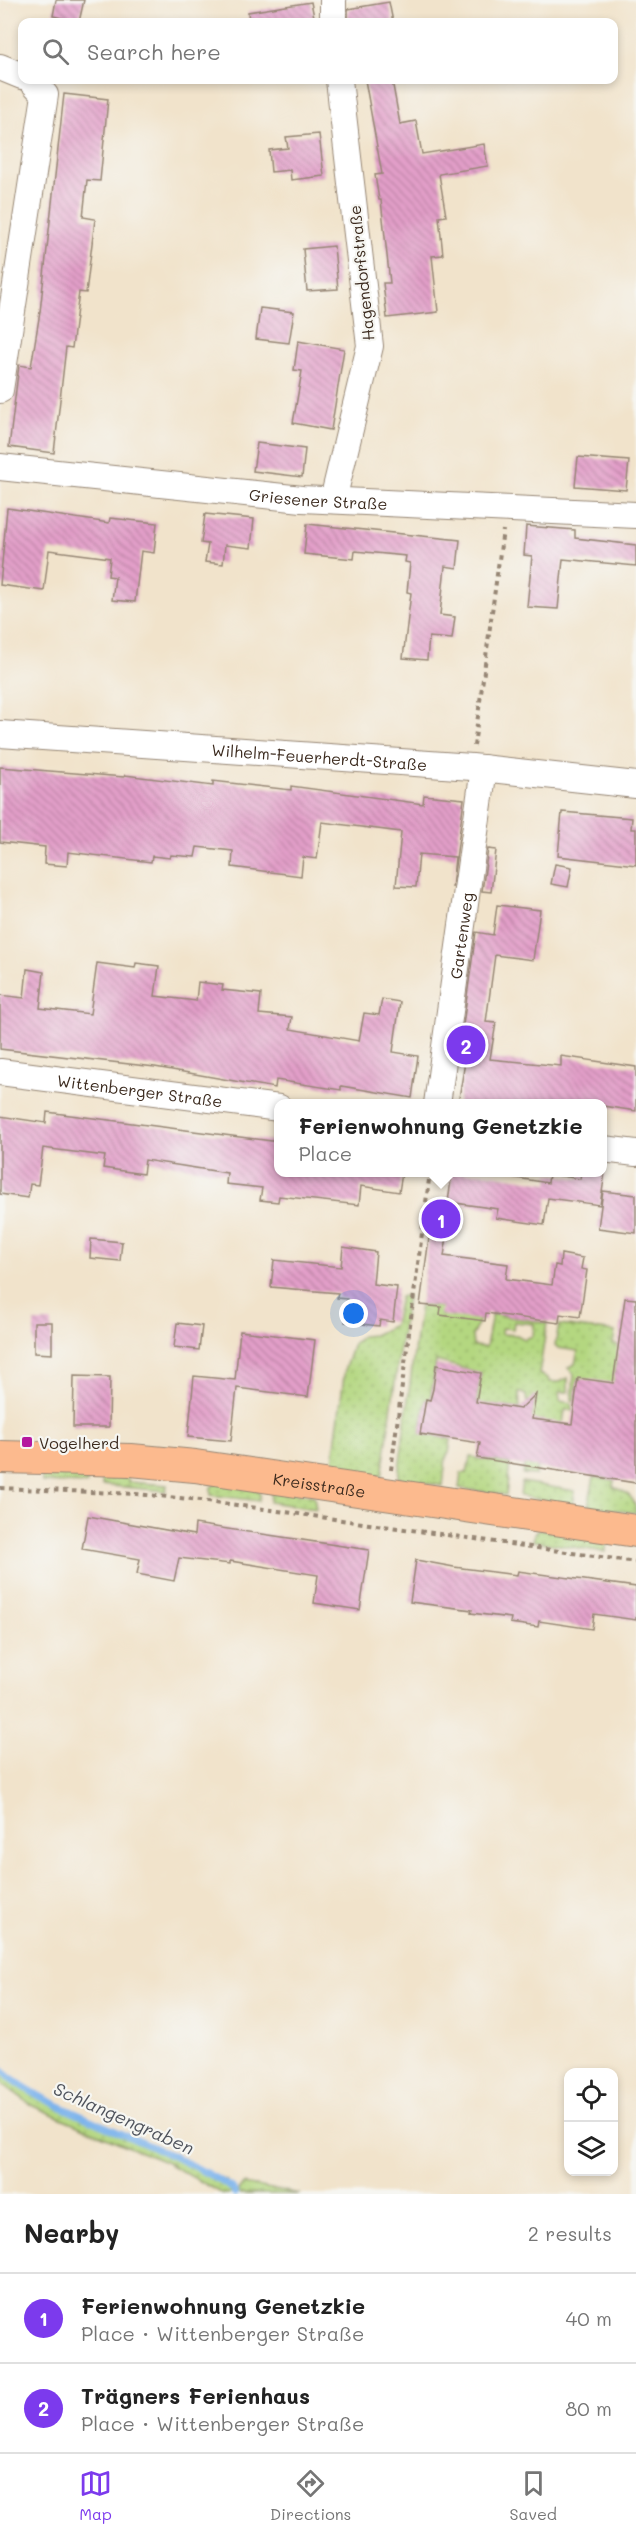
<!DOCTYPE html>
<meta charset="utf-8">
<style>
body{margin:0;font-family:Mali,sans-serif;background:#f2f2f2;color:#222}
.controls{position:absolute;right:18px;bottom:18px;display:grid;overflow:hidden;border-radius:12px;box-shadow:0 3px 9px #0003}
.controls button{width:54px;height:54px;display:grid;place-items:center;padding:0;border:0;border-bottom:2px solid #e0e0e0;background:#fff;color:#222;font:30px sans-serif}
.you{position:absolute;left:354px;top:1314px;width:21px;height:21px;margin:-15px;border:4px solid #fff;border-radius:50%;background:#1a73e8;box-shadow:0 0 0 9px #1a73e833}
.badge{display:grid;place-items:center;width:39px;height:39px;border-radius:50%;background:#7c3aed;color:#fff;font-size:20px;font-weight:700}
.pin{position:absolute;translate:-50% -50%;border:3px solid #fff;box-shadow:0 2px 6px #0006}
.popup{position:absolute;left:274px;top:1099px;width:333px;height:78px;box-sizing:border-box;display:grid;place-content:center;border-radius:12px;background:#fff;filter:drop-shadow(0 2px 4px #0005);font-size:20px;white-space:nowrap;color:#767676}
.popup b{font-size:22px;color:#222}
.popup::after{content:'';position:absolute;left:50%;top:100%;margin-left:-12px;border:12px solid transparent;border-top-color:#fff}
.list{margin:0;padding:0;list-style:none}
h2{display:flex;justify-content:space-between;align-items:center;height:78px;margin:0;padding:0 24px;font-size:26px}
h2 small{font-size:20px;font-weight:400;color:#767676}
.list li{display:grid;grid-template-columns:39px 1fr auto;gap:18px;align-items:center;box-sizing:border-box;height:90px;padding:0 24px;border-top:2px solid #e0e0e0}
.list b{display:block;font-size:22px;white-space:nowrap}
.list p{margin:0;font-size:20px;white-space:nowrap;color:#767676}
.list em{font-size:20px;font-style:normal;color:#767676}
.icon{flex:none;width:33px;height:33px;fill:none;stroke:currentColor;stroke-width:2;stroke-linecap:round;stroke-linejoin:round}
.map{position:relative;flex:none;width:636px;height:2194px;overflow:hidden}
.search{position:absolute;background:#fff;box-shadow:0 3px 9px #0003;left:18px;right:18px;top:18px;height:66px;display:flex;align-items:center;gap:15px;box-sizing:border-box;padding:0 21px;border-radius:12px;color:#767676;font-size:22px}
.sheet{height:258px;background:#fff}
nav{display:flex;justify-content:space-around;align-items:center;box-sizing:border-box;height:84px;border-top:2px solid #e0e0e0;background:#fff;font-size:16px;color:#767676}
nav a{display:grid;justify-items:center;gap:3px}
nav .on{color:#7c3aed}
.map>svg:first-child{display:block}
.green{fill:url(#green-dots);stroke:#78804f;stroke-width:1.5;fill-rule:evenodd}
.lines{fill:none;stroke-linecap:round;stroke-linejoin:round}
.stream{stroke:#7db4ec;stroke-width:7}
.building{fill:url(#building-back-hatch)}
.minor-casing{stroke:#968674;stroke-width:28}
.major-casing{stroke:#968674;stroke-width:34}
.path{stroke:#968674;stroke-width:4;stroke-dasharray:4.5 4.5;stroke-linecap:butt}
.minor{stroke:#fff;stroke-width:26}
.major{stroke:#fcba8e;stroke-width:32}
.poi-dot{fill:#b5179e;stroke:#f6f6f2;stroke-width:2}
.labels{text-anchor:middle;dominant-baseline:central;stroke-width:4.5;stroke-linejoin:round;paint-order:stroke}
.street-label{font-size:16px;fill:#3b2a1e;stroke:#f6f6f2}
.poi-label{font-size:16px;fill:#3b2a1e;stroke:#f6f6f2;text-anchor:start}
.water-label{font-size:18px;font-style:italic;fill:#4f535c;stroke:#f6f6f2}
</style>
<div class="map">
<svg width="636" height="2194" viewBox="0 0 636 2194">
<defs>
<pattern id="green-dots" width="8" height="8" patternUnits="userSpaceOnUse" patternTransform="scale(1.5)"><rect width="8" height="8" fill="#b4d780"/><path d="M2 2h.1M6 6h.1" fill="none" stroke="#9cb96e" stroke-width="1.8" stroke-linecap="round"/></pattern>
<pattern id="building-back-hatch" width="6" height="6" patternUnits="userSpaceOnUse" patternTransform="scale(1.5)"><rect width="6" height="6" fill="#e39fc9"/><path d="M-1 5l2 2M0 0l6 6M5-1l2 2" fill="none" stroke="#b982a3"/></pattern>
</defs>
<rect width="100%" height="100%" fill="#f6f6f2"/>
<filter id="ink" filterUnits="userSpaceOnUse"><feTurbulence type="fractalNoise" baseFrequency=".0167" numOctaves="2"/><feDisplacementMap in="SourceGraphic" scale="12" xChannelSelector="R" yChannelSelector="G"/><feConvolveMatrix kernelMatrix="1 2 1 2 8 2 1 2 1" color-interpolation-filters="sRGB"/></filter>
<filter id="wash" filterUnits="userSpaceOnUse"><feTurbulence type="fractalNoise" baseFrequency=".008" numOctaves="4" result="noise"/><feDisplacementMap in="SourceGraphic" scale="24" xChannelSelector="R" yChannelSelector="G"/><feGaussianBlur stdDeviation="1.35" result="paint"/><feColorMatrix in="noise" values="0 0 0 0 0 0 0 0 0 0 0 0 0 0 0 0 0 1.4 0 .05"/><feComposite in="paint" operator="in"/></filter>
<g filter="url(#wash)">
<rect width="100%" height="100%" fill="#f1e3cb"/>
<g class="green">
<path d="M407,1295L382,1477L332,1469L345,1368L353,1344L362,1336L374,1335L394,1325L400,1297Z"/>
<path d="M420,1305L441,1307L480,1320L472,1336L473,1346L486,1347L492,1314L547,1323L539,1374L548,1378L549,1382H560L568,1378V1392H559L560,1401L571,1403L572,1410H565L563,1423L541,1433L536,1475L523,1474L534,1403H527L526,1395L519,1392L520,1409L476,1403L481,1373L436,1361L430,1400L426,1399L420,1434L451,1439L449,1453L446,1457L443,1486L398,1478ZM514,1322L534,1324L533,1336L524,1339L517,1335L501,1334L502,1328L513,1329Z"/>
<path d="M559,1325L615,1332L613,1344L636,1348V1365L616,1362L614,1375L636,1396L578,1378L575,1401L572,1400L574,1374L568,1368L575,1364L578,1351L558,1348L555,1345Z"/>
<path d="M470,1457L510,1464L506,1495L459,1488L461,1473H467Z"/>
<path d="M46,1470L83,1471L87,1476V1484L42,1482V1475Z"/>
<path d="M108,1472L125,1474L129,1482L167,1485L166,1491L102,1485L103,1477Z"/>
<path d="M594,1477L614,1480L613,1487C627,1492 636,1498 636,1513L588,1506Z"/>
<path d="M218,1482L256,1488L260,1494L259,1501L211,1495V1487Z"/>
<path d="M522,1482L575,1491L573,1505L520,1496Z"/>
<path d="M276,1489L314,1496L316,1509L270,1502L271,1493Z"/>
<path d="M540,1529L604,1538L607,1544L605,1552L533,1541L535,1532Z"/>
<path d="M0,2069L15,2083L43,2099L227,2181V2188L238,2191L243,2184L300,2194H223L167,2163L33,2106L0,2082Z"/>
</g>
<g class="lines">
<path class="stream" d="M0,2069C25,2091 54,2104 84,2117C134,2140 187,2159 233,2189L235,2194"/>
</g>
<g id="blocks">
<g class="building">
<path d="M56,0H84L79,22L53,16Z"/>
<path d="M311,2L315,22H249L248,12Z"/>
<path d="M389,2L393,22H348V9Z"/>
<path d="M365,80H392L400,124L416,121L422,154L484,144L488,166L439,174L446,216L439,217L443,255L432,256L438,312L387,318L383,283H390L381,200H379L375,175L382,174Z"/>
<path d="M64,94L108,99L100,181L87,180L83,217L95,219L86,293L79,292L72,348L66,347L54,453L9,447L19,365L31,367L40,312Z"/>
<path d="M319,134L324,176L291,180L290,170L271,172L269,150L288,148L286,137Z"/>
<path d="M334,246L338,289L307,291L303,249Z"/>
<path d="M260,308L294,312L289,343L256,339Z"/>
<path d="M298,341L344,349L331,430L293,423L302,371L294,370Z"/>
<path d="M257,443L305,449L302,477L253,471Z"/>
<path d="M578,457L629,461L626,490L575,486Z"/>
<path d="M7,508L109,523L110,518L157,523L154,553L141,551L135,602L112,600L115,577L108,576L110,558L49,550L44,591L0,585Z"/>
<path d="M205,514L254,519L251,548L225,545L223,564L205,562L208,544L201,543Z"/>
<path d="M307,524L460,540L457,568L445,566L440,615L455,617L452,639L429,637L427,660L403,658L411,593L407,592L410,563L405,562L406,556L355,551L354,559L304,554Z"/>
<path d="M526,526L575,530V538L636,545V566L563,559L558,609L527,607L532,556L524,555Z"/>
<path d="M0,767L124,777L125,775L213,786V781L291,790V786L423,804L424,795L464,799L452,888L455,857L419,854L416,887L396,886L401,832L322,822L317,859L303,857L301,876L232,867L233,851L197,847L195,857L171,855L170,858L152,856L151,862L68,852L67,866L44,864L45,847L0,842Z"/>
<path d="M562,812L632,818L631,829H636V865L558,856Z"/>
<path d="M488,849L496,850L491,892L482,891Z"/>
<path d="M555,864L572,867L568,887L551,884Z"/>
<path d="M497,905L540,910L533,960L495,955L486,1022L496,1023L490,1059L561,1066V1056L636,1067V1111L603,1106V1104H458L465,1062L458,1061L476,932L493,935Z"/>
<path d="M97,963L135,968L136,963L159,966L155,996L196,1001L198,982L223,985L222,990L261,994L259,1014L292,1017L290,1029L359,1041L364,1013L379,1015L382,999L400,1002L393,1052L418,1056L412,1098L341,1086V1090L276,1080L275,1088L155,1067L0,1049V995L24,998L27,969L44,972L40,1008L90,1014Z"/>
<path d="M47,1112L279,1142V1173H402L399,1192L361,1186L359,1205L279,1196L278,1202L260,1200L262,1188L226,1184L227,1173L145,1160L143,1174L103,1168L105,1156L43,1148L38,1185L30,1184L28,1198L0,1194V1116L46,1123Z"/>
<path d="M452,1173H485L548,1183L549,1174L580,1179L581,1173H605L600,1205L548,1198L544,1225L496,1218L498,1209L448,1202Z"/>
<path d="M603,1191L636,1195V1233L598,1228Z"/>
<path d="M434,1201L452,1204L444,1256L508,1264L506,1279L552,1285L555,1265L560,1266L561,1254L583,1258L581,1269L587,1270L580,1317L560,1314L559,1323L486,1313L485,1321L440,1315L441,1307L420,1305Z"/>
<path d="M91,1239L122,1242L120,1261L90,1258Z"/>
<path d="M343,1247L376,1252L373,1284L397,1287L393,1322L380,1320L379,1326L345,1322L347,1299L337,1298L338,1293L271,1287L274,1260L341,1267Z"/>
<path d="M625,1298L636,1299V1483L477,1458L480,1443L420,1434L426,1399L430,1400L433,1389L436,1365L481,1373L476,1402L520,1409L536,1394L532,1419L572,1424L578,1378L613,1383Z"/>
<path d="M34,1322H52V1354L34,1353Z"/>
<path d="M177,1323L202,1326L199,1350L174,1347Z"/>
<path d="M240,1331L315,1340L308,1397L237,1388L231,1441L188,1437L194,1376L235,1380Z"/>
<path d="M74,1376L110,1377L109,1427H73Z"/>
<path d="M88,1516L194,1535L195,1524L369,1550L360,1610L314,1603L318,1575L230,1561V1564L179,1558L174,1581L137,1574L140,1559L82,1549Z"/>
<path d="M416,1560L454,1567L517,1575L518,1571L636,1587V1620L594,1614L592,1629L539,1621L538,1627L510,1623L511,1618L471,1613L472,1610L410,1602Z"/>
</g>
</g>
</g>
<g filter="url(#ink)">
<use href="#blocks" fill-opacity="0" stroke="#968674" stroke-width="1.5"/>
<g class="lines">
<g class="minor-casing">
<g id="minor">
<path d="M333,22V0"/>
<path d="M0,67L22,76"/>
<path d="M0,390L45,95L31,80"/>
<path id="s1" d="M0,467L302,499L636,515"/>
<path d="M333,500L370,346L339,80"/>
<path id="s2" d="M0,734L472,767L636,785"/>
<path id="s3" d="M0,1072L279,1108"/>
<path id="s4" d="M437,1104L484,768"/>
<path d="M603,1149L636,1153"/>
</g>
</g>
<g class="major-casing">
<g id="major">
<path id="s5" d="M0,1457L131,1460L195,1466L636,1531"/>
</g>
</g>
<g class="path">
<path d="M474,746L503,530"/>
<path d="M391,1470L430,1172"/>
<path d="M0,1488L136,1494L201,1500L636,1562"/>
</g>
<use href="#minor" class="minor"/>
<use href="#major" class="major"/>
</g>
</g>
<rect class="poi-dot" x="21" y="1436" width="12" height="12" rx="3"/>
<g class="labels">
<g class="street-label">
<text transform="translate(361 273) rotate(-96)">Hagendorfstraße</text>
<text stroke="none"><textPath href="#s1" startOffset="320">Griesener Straße</textPath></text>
<text stroke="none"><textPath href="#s2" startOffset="320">Wilhelm-Feuerherdt-Straße</textPath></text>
<text stroke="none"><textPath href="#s4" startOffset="170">Gartenweg</textPath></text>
<text stroke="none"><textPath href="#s3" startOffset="141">Wittenberger Straße</textPath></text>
<text stroke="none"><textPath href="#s5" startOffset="321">Kreisstraße</textPath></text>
</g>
<g class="poi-label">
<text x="39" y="1442">Vogelherd</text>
</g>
<g class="water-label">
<text transform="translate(124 2118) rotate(24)">Schlangengraben</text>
</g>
</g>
</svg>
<div class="controls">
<button><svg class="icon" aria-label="locate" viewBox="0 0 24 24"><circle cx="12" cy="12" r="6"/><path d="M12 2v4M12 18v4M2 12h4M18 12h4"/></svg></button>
<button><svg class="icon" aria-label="layers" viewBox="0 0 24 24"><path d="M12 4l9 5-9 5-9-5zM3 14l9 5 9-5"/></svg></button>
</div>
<div class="you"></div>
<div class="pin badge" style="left:441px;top:1219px">1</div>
<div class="popup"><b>Ferienwohnung Genetzkie</b>Place</div>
<div class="pin badge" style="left:466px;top:1045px">2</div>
<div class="search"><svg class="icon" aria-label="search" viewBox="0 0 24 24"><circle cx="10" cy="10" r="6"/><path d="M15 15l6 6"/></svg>Search here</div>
</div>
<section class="sheet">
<h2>Nearby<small>2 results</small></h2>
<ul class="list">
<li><span class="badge">1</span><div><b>Ferienwohnung Genetzkie</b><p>Place · Wittenberger Straße</p></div><em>40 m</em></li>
<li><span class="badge">2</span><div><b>Trägners Ferienhaus</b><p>Place · Wittenberger Straße</p></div><em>80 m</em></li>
</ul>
</section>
<nav>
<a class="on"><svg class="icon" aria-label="map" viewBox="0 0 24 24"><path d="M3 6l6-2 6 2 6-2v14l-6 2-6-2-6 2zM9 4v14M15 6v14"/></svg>Map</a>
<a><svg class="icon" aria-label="directions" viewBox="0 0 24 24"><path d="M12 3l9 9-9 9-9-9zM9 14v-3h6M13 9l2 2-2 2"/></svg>Directions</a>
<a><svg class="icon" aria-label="saved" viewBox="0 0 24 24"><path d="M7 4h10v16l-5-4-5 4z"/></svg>Saved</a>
</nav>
